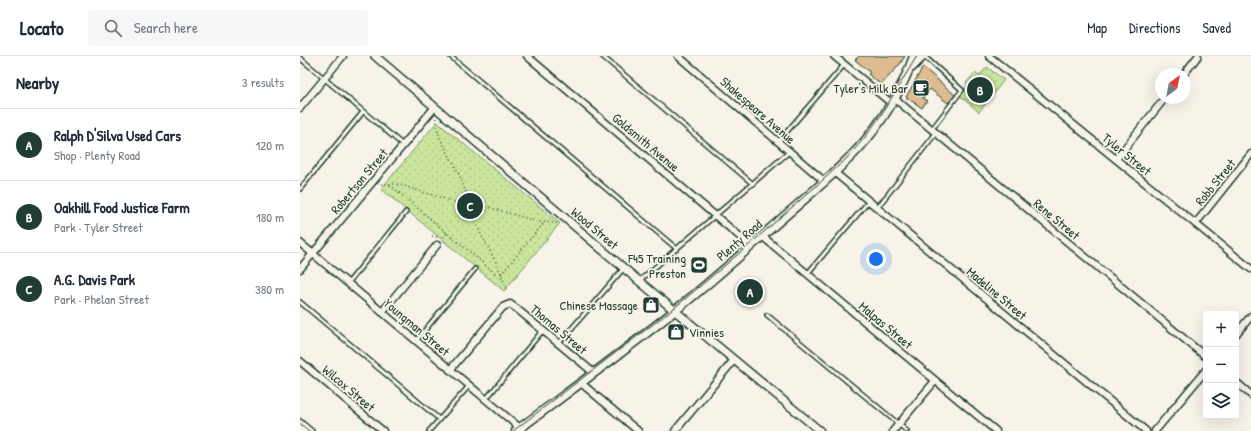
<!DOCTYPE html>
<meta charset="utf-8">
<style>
body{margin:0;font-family:"Patrick Hand",sans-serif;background:#f6f6f7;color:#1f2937}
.controls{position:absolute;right:12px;bottom:12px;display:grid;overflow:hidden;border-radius:4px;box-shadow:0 4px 16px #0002}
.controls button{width:36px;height:36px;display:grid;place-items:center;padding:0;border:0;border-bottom:1px solid #e0e1e3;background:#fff;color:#1f2937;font:20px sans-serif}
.compass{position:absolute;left:855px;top:12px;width:36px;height:36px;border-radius:50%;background:#fff;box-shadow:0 4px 16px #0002;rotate:32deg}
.you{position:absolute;left:576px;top:203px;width:14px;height:14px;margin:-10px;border:3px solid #fff;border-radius:50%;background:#1a73e8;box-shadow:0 0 0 6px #1a73e833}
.badge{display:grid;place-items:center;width:26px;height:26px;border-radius:50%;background:#1f3d34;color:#fff;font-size:13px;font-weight:700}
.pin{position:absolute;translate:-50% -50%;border:2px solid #fff;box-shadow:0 1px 4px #0006}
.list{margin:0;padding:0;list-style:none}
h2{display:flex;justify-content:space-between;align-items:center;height:52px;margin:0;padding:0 16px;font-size:17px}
h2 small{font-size:13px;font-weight:400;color:#747a83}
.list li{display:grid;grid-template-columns:26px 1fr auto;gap:12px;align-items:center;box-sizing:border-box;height:72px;padding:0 16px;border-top:1px solid #e0e1e3}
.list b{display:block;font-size:15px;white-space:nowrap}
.list p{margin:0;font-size:13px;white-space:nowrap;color:#747a83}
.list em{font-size:13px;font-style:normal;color:#747a83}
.icon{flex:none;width:22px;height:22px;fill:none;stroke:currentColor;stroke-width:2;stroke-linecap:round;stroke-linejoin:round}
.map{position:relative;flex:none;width:951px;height:375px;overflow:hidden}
header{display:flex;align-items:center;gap:24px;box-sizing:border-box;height:56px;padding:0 20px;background:#fff;border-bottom:1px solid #e0e1e3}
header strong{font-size:19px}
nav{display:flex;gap:22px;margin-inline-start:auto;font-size:14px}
.search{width:280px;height:36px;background:#f6f6f7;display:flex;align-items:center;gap:10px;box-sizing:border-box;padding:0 14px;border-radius:4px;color:#747a83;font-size:15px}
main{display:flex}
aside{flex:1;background:#fff}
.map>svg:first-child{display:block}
.park{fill:url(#park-dots);stroke:#749268}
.garden{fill:url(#garden-furrows);stroke:#749268}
.building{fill:#debb90;stroke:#1f3d34}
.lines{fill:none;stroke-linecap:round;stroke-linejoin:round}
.service-casing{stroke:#1f3d34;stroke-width:6}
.minor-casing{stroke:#1f3d34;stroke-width:9}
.tertiary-casing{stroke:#1f3d34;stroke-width:10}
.secondary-casing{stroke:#1f3d34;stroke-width:11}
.path{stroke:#1f3d34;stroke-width:1.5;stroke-dasharray:1 3;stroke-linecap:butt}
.service{stroke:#f7f3e8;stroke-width:3}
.minor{stroke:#f7f3e8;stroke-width:6}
.tertiary{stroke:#f7f3e8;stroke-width:7}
.secondary{stroke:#f7f3e8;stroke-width:8}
.tram{stroke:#1f3d34;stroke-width:1}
.labels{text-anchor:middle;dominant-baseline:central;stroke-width:3.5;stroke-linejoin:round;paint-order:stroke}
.poi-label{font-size:13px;fill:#1f3d34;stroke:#f7f3e8;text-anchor:end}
.street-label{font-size:13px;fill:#1f3d34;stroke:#f7f3e8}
</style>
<header>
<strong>Locato</strong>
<div class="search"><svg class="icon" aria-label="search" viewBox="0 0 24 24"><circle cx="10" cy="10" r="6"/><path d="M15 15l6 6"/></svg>Search here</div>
<nav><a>Map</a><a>Directions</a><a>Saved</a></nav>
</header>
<main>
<aside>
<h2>Nearby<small>3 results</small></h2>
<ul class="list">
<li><span class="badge">A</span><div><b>Ralph D'Silva Used Cars</b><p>Shop · Plenty Road</p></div><em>120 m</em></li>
<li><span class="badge">B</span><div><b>Oakhill Food Justice Farm</b><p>Park · Tyler Street</p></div><em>180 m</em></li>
<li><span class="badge">C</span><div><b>A.G. Davis Park</b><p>Park · Phelan Street</p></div><em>380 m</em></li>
</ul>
</aside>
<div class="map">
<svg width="951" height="375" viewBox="0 0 951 375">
<defs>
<pattern id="park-dots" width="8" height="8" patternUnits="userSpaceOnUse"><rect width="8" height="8" fill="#cae69d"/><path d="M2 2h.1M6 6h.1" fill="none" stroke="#adc688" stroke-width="1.8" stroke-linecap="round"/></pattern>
<pattern id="garden-furrows" width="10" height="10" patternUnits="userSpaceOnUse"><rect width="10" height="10" fill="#cae69d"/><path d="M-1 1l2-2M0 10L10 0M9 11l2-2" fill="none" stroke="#adc688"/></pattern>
</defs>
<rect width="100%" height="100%" fill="#f7f3e8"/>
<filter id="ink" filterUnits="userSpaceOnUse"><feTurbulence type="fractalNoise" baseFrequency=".025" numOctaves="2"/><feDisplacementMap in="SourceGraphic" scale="8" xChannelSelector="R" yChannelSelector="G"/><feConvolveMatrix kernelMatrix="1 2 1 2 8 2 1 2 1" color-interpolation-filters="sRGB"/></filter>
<g filter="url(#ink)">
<path class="park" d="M137,66L260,167L204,235L81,133Z"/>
<path class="garden" d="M687,11L704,24L679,56L659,39L668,29L666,27L675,17L679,20Z"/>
<g class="building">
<path d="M559,0H605L600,8L581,29L568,18L570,16L555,4Z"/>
<path d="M623,11L655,39L648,47L630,33L623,42L627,45L622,52L606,41Z"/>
</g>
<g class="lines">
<g class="service-casing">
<g id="service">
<path d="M150,0L377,193"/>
<path d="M302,0L453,128"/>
<path d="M624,0L662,34L632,73"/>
<path d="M0,2L103,89"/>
<path d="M478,86L544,9"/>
<path d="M0,133L63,56"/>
<path d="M577,152L636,77"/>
<path d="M507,218L569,145"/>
<path d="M339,225L489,96"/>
<path d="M48,227L106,156"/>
<path d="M0,246L139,363"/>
<path d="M467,259L607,375"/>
<path d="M116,285L175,213"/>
<path d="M259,287L324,212"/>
<path d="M186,343L243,274"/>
<path d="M0,365L12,375"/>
<path d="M129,375L169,330"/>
</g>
</g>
<g class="minor-casing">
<g id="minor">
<path d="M227,0L451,190"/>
<path d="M378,0L524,125"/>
<path d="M534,0L591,47"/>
<path d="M689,0L951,213"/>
<path d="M884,18L898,0"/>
<path d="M594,42L906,301"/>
<path d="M0,52L43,0"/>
<path d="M816,103L865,42"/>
<path d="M534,116L846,375"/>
<path d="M896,167L951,98"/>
<path d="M462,180L696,375"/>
<path d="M0,187L220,372"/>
<path d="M0,213L135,51"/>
<path d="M82,256L137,189"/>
<path d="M936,278L951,260"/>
<path d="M0,305L83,375"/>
<path d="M150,314L203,251L210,248L217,253L294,317"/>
<path d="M936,326L951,339"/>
<path d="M281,327L338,375"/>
<path d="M375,375L434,304"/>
<path d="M593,375L635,325"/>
<path d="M855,375L906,314"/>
</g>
</g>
<g class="tertiary-casing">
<path id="tertiary" d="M75,0L339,225L520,375"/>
</g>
<g class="secondary-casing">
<g id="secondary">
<path d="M612,11L623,0"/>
<path d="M216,375C267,337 318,300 368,260C403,233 436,203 469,174C499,147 531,122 558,93C581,68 603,32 614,0"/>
</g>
</g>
<g class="path">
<path d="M136,62C136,80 147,94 155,110C165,129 169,150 177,170C187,191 201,211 206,233"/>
<path d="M81,128H97L155,146L188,151L239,166L259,167"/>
<path d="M90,129L202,223"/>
<path d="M132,180L143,182"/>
<path d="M143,185V182L147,177"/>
<path d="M201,218L244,167"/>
</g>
<use href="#service" class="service"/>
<use href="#minor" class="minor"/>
<use href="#tertiary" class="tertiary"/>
<use href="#secondary" class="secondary"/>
<path class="tram" d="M213,375L373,253L449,189L523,124L548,101L566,80L581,59L617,0"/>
</g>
</g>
<defs>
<g id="cafe-square" transform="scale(0.9)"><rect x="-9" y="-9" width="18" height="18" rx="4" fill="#1f3d34" stroke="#f7f3e8"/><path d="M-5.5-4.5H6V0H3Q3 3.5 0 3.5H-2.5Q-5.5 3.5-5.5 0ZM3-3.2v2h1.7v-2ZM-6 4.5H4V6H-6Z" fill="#fff"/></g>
<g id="stadium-square" transform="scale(0.9)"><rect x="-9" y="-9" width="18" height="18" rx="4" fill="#1f3d34" stroke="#f7f3e8"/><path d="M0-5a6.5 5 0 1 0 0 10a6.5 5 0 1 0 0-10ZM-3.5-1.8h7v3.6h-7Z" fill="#fff"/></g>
<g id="shop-square" transform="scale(0.9)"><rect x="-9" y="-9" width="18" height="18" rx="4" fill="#1f3d34" stroke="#f7f3e8"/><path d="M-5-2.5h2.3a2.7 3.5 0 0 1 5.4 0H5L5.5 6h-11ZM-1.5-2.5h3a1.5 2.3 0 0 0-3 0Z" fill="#fff"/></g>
</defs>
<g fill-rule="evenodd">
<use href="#cafe-square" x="621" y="32"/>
<use href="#stadium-square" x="399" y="209"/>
<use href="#shop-square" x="351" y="249"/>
<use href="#shop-square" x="376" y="276"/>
</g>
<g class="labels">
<g class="poi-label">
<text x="608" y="32">Tyler's Milk Bar</text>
<text x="386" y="202">F45 Training<tspan x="386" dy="15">Preston</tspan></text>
<text x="338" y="249">Chinese Massage</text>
<text x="389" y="276" text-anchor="start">Vinnies</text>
</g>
<g class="street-label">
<text transform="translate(458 54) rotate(41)">Shakespeare Avenue</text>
<text transform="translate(346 86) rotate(40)">Goldsmith Avenue</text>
<text transform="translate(827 98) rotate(39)">Tyler Street</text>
<text transform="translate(59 125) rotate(-50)">Robertson Street</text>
<text transform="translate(915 126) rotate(-51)">Robb Street</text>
<text transform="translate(757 163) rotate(40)">Rene Street</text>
<text transform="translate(295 172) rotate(40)">Wood Street</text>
<text transform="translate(439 184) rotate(-41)">Plenty Road</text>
<text transform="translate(697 237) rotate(40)">Madeline Street</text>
<text transform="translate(586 269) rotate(40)">Malpas Street</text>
<text transform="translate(117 271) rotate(40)">Youngman Street</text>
<text transform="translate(259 273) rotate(40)">Thomas Street</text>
<text transform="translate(49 332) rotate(40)">Wilcox Street</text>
</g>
</g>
</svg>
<div class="controls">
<button>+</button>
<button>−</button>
<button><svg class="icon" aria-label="layers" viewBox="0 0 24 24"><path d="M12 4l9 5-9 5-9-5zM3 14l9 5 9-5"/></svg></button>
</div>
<svg class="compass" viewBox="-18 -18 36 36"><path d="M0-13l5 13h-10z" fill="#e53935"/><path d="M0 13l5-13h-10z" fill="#747a83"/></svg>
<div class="you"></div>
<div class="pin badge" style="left:450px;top:236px">A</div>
<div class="pin badge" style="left:680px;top:34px">B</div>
<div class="pin badge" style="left:170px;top:150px">C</div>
</div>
</main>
